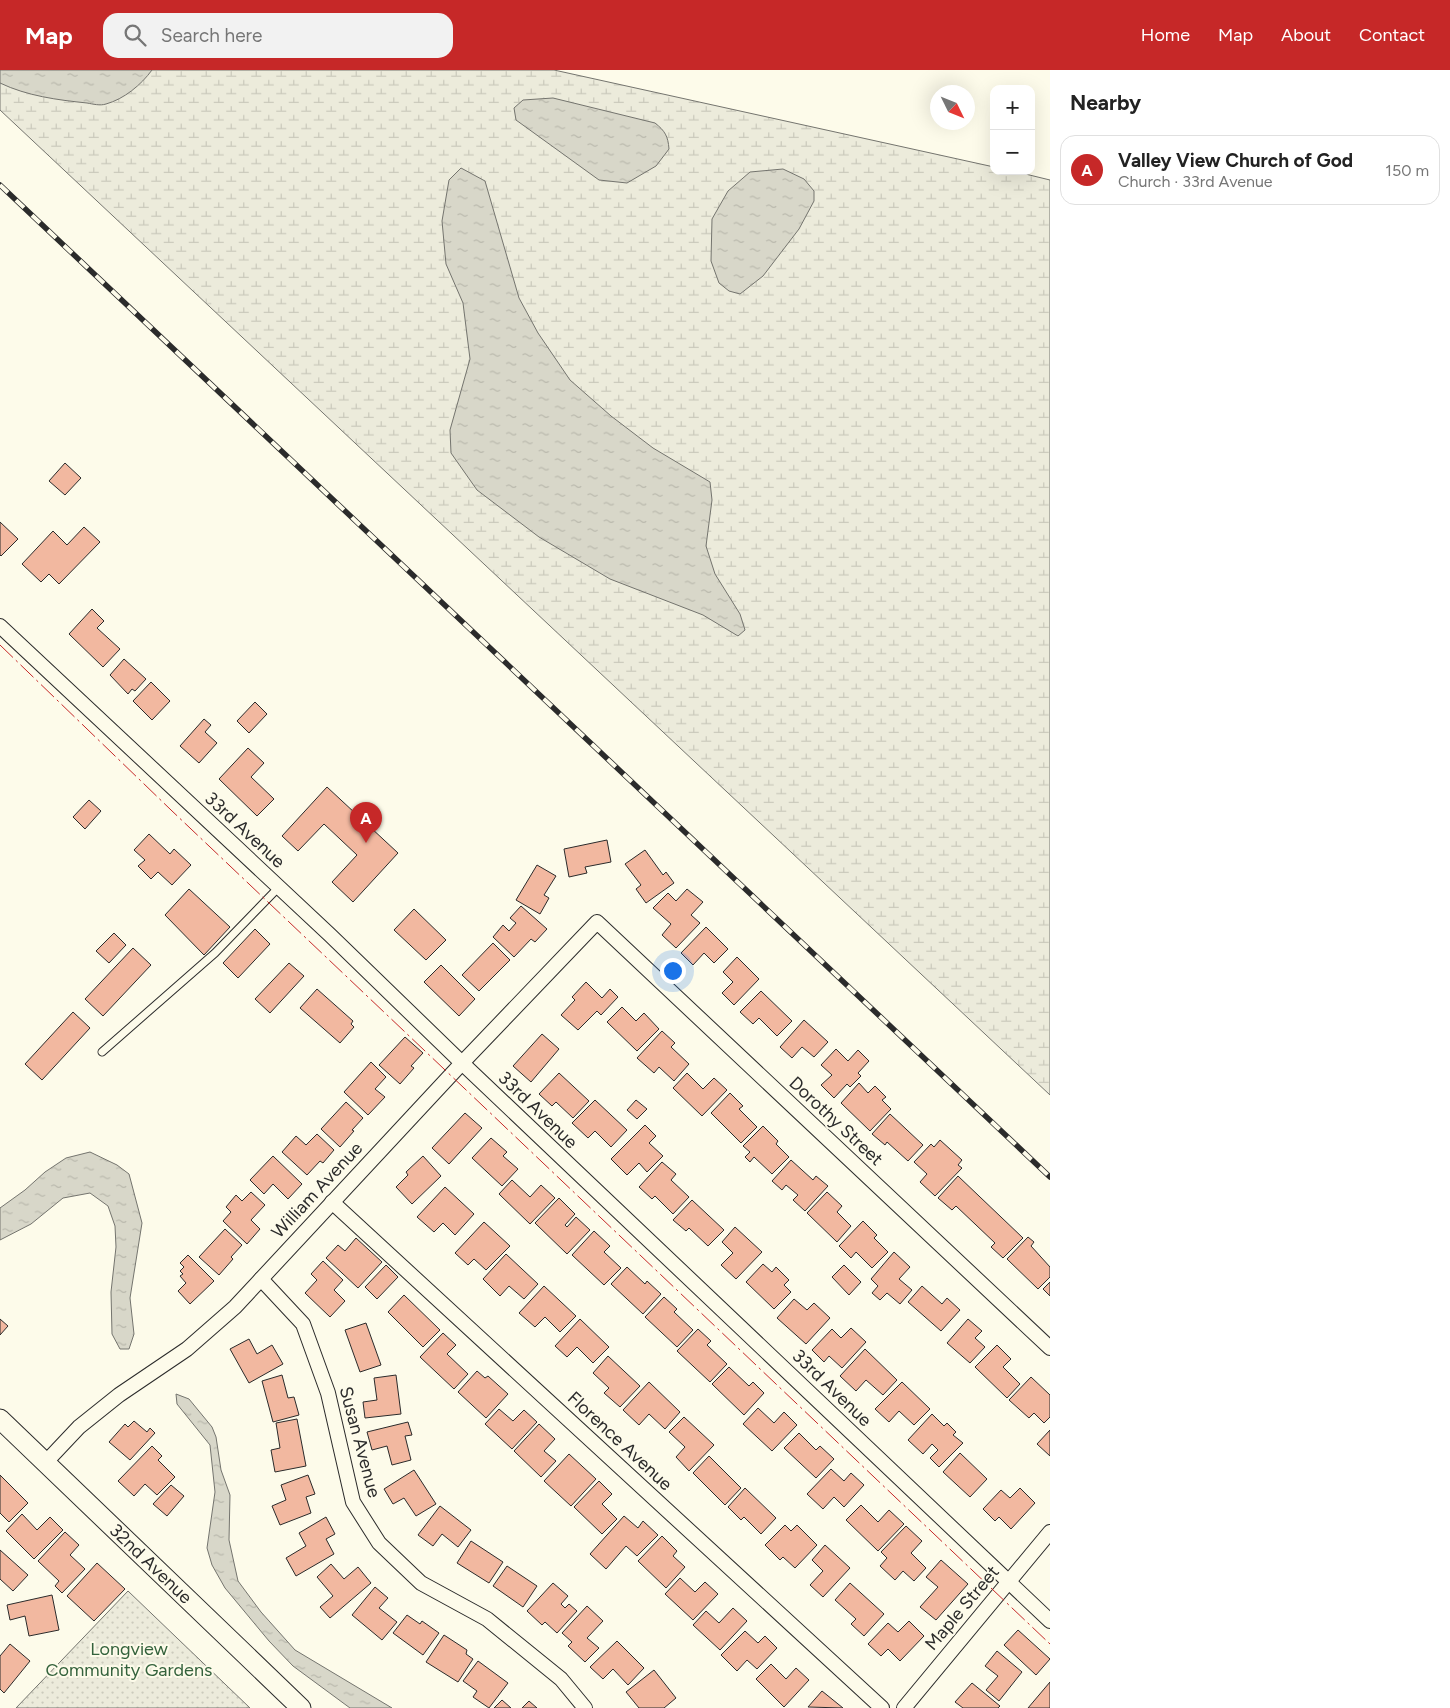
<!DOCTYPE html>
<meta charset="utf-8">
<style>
body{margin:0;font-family:Figtree,sans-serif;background:#f2f2f2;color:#222}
.controls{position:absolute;right:15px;top:15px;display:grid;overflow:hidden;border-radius:10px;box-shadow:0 5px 20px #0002}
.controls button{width:45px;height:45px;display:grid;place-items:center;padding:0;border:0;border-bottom:1px solid #e0e0e0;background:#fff;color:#222;font:25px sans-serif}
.compass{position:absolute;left:930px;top:15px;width:45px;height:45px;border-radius:50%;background:#fff;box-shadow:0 5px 20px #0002;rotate:133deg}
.you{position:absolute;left:672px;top:900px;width:18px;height:18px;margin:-12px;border:4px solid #fff;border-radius:50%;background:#1a73e8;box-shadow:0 0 0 8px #1a73e833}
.badge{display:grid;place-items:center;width:32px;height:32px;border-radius:50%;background:#c62828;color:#fff;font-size:16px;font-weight:700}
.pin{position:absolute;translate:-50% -41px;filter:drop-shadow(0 1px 2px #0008)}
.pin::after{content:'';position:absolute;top:26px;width:18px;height:15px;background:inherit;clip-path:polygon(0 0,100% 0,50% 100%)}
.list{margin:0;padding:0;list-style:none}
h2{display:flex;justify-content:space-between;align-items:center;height:65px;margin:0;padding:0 20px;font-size:21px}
h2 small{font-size:16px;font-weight:400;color:#767676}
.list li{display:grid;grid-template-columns:32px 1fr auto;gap:15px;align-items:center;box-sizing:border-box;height:70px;margin:0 10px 10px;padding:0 10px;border:1px solid #e0e0e0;border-radius:15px}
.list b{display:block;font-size:19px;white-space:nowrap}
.list p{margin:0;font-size:16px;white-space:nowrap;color:#767676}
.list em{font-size:16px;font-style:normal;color:#767676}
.icon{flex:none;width:28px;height:28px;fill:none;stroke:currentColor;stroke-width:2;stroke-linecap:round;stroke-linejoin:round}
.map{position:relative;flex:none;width:1050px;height:1638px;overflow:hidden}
header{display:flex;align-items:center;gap:30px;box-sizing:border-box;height:70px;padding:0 25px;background:#c62828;color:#fff}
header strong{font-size:24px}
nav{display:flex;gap:28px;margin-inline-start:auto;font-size:18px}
.search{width:350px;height:45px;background:#f2f2f2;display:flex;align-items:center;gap:12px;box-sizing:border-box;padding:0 18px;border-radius:15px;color:#767676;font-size:19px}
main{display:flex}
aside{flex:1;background:#fff}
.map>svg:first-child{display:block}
.grass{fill:url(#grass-dots);stroke:#74746e}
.wetland{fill:url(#wetland-marsh);stroke:#74746e}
.water{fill:url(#water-ripples);stroke:#74746e}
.building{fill:#f2b8a0;stroke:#2b2b2b}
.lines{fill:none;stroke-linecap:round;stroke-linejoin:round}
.lane-casing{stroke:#2b2b2b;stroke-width:9}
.street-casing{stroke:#2b2b2b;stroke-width:16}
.secondary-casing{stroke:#2b2b2b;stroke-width:21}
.lane{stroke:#fdfbea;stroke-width:7}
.street{stroke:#fdfbea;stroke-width:14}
.secondary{stroke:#fdfbea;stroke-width:19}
.rail-casing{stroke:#2b2b2b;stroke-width:5.5}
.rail{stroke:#fdfbea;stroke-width:4;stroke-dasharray:11;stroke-linecap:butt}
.power{stroke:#c62828;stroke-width:1;stroke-dasharray:18 4 2.5 4;stroke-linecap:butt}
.labels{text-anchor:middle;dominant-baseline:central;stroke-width:4;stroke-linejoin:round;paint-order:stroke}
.street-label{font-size:18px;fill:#2b2b2b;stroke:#fdfbea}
.park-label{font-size:18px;fill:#34623c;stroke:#fdfbea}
</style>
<header>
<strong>Map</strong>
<div class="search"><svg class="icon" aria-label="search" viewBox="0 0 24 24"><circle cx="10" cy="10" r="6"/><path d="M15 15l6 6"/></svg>Search here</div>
<nav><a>Home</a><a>Map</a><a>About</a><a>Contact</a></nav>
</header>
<main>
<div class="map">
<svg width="1050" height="1638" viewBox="0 0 1050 1638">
<defs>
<pattern id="grass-dots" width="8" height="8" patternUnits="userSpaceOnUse" patternTransform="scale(1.25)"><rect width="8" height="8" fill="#ecebdb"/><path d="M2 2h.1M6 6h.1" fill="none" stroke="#cbcabc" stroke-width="1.8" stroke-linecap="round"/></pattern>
<pattern id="wetland-marsh" width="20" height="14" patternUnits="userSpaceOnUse" patternTransform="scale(1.25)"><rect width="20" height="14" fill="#ecebdb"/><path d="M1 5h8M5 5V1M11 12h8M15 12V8" fill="none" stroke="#cbcabc"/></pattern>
<pattern id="water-ripples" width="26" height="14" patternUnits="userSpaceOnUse" patternTransform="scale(1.25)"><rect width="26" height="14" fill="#d8d7c9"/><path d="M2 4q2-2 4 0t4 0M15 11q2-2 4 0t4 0" fill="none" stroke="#bab9ad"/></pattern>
</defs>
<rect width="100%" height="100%" fill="#fdfbea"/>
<path class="grass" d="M128,1521L250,1638H16Z"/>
<path class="wetland" d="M0,0H554L994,97V101H1013L1050,110V1025L0,40Z"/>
<g class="water">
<path d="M0,0H152C141,15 124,29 106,34C100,36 93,34 87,33C58,30 27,26 0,13Z"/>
<path d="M553,28L655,53C665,61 668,66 669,79L656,96L627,113L599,110L516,50L514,38L523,30Z"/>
<path d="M461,98L485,111L519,228L538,263L570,310L611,346L653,378L710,412L712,430L706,476L715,504L740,544L745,560L738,566L703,545L610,509L539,467L477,420L451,383L450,360L470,289L463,233L446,194L442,151L449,110Z"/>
<path d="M783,99L804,109L814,121V131L799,159L763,206L740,224L729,221L719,213L711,191L712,149L728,121L750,102Z"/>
<path d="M90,1082L117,1095L129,1104L142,1153L130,1228L134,1264L129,1279H120L112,1264L111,1222L116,1177L115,1156L108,1136L90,1123L63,1128L31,1154L0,1170V1138L25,1120L45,1102L66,1088Z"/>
<path d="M176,1324L189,1329L212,1357L216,1367L221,1400L230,1425L229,1470L238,1511L261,1542L295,1580L392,1638H350L293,1596L269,1571L225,1518L212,1495L207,1478L215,1422L210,1375L177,1334Z"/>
</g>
<g class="building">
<path d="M65,393L81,408L65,425L49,411Z"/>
<path d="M0,452L18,469L1,486L0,485Z"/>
<path d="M84,457L100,472L59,514L49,504L41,512L22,494L53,461L67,475Z"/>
<path d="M92,539L104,551L97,558L120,579L103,597L69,564Z"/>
<path d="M124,589L146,609L135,621L132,619L128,624L110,605Z"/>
<path d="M151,612L170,631L152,650L133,631Z"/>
<path d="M255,632L267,644L249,663L237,651Z"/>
<path d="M204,649L211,655L205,662L217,673L199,693L180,676Z"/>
<path d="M248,678L264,693L251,707L274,729L257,746L219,709Z"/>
<path d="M327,717L398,783L353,832L332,812L357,785L324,754L298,781L282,766Z"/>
<path d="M89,730L101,741L85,759L73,747Z"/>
<path d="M149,764L170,784L174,779L191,795L172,815L158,802L151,809L138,796L145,790L134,780Z"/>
<path d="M607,770L611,792L585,797L587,803L569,807L564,779Z"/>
<path d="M645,780L663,805L666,802L674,813L646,833L636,819L641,815L625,794Z"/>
<path d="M537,795L556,806L544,825L549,828L540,844L516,830Z"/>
<path d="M189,819L230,857L204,885L165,845Z"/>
<path d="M687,819L703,832L691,845L700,853L676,878L662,865L671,854L653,838L668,823L676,831Z"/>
<path d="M521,836L547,859L535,872L531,869L514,887L493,867L503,855L509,861L516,853L510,848Z"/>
<path d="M414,839L446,870L426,890L394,860Z"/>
<path d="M706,857L728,879L714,893L704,883L693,895L681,883Z"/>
<path d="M255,859L270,874L238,908L223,893Z"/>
<path d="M114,863L126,875L109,893L96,881Z"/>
<path d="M493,873L510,890L479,921L462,905Z"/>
<path d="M133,878L151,895L103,946L85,929Z"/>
<path d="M737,887L759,909L734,935L722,923L733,912L723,902Z"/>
<path d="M289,893L304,906L270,943L255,929Z"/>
<path d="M441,895L475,929L459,946L424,912Z"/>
<path d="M586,912L602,928L610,919L618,927L601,945L597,941L578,960L561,945L575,930L572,927Z"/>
<path d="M317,919L353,951L351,954L354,957L340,973L300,938Z"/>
<path d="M761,921L792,951L777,966L759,948L753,954L740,942Z"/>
<path d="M622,937L636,951L644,943L659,959L637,981L607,952Z"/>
<path d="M73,942L90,958L42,1010L25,994Z"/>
<path d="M804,950L828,972L814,987L802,977L792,988L780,977Z"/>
<path d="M662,961L675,973L671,977L689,994L674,1011L659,997L654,1003L637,988Z"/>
<path d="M542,964L559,979L531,1012L513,996Z"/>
<path d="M405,967L423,983L411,996L414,998L400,1014L379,995Z"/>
<path d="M836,979L848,991L858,980L869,991L858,1003L861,1006L850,1017L847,1014L834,1028L821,1015L832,1005L821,995Z"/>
<path d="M371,992L386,1007L375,1019L385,1027L368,1045L344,1022Z"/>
<path d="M559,1003L589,1031L573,1048L556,1032L552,1036L539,1024Z"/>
<path d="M687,1003L703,1019L714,1008L727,1020L702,1046L673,1018Z"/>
<path d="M859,1013L868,1023L875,1016L886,1027L882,1030L891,1039L870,1061L841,1033Z"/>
<path d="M730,1023L743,1036L739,1039L757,1057L741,1073L711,1043Z"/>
<path d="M595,1030L627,1060L611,1077L595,1061L588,1068L572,1053Z"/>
<path d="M636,1030L647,1039L637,1049L627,1040Z"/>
<path d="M346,1032L363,1048L352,1060L354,1061L340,1077L321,1059Z"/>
<path d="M465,1043L482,1058L449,1094L432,1078Z"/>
<path d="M890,1044L923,1075L908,1091L887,1072L885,1075L872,1064Z"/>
<path d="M645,1055L656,1066L649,1073L663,1086L647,1102L639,1093L627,1105L611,1089Z"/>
<path d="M763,1056L778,1071L776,1074L789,1087L772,1104L754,1087L750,1092L745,1087L750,1082L743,1076Z"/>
<path d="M317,1064L334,1080L323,1093L320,1091L307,1105L282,1082L296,1066L306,1075Z"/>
<path d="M491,1068L507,1082L503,1086L518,1099L502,1116L472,1088Z"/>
<path d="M940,1070L962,1090L958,1095L962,1098L935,1126L920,1112L927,1104L914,1092L931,1074L934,1077Z"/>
<path d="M273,1086L302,1114L288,1129L273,1114L264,1124L250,1110Z"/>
<path d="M423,1086L441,1106L412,1134L396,1117L408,1105L406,1102Z"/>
<path d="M791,1090L813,1110L816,1106L828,1116L805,1141L793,1130L798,1125L786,1115L782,1120L772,1111Z"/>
<path d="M662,1092L676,1104L671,1110L689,1127L673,1144L655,1126L652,1129L639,1117Z"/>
<path d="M958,1106L1023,1168L1003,1188L991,1177L995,1173L956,1136L952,1140L938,1128Z"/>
<path d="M512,1110L530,1127L541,1115L555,1128L530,1154L499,1124Z"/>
<path d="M445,1117L474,1144L455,1165L443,1153L434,1162L417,1147Z"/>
<path d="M251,1122L265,1135L251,1150L260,1159L247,1174L223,1151L231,1142L226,1137L236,1125L242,1131Z"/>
<path d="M827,1122L842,1136L837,1142L851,1156L837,1172L807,1143Z"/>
<path d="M559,1128L575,1144L565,1155L567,1157L576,1147L590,1160L567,1184L535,1153Z"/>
<path d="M692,1130L724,1160L708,1176L689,1158L686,1161L673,1150Z"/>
<path d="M863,1151L877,1165L874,1168L888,1182L872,1198L856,1182L851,1188L839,1176Z"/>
<path d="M484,1152L510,1176L486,1200L474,1189L468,1195L455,1183Z"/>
<path d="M735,1157L762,1182L736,1209L721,1195L733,1183L722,1172Z"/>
<path d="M225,1159L242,1175L231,1187L233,1189L219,1205L199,1187Z"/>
<path d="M594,1161L610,1176L604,1182L621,1198L604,1215L572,1185Z"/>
<path d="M1028,1167L1034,1172L1031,1176L1050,1197V1207L1038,1219L1007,1189Z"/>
<path d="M356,1168L382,1192L358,1218L326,1188L338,1175L345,1181Z"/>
<path d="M894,1182L910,1197L899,1209L912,1220L900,1234L887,1223L880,1230L872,1223L878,1216L871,1209Z"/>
<path d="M506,1184L538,1214L524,1229L509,1216L500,1226L483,1209Z"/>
<path d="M188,1185L214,1211L190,1234L178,1221L186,1213L180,1206L183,1204L180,1201L184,1197L180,1193Z"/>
<path d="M323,1191L343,1210L334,1220L345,1231L330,1247L305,1223L317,1210L311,1204Z"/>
<path d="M763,1194L772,1202L776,1197L789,1210L784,1215L791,1222L774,1239L746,1212Z"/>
<path d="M386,1195L398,1207L377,1229L365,1217Z"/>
<path d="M844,1195L861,1212L849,1225L832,1207Z"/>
<path d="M627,1197L645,1214L647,1211L661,1224L643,1244L611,1214Z"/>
<path d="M1050,1212V1226L1043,1219Z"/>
<path d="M544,1216L576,1246L560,1262L545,1247L535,1257L519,1243Z"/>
<path d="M922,1216L942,1234L947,1228L960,1240L941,1261L908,1232Z"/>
<path d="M404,1225L440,1260L423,1277L388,1242Z"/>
<path d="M664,1227L677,1239L674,1242L693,1260L677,1277L645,1247Z"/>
<path d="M794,1229L807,1240L814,1233L830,1248L806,1274L777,1248Z"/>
<path d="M0,1249L8,1256L0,1265Z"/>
<path d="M580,1249L609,1277L593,1293L577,1277L567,1287L555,1276Z"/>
<path d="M968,1249L982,1261L975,1268L985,1277L970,1293L947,1273Z"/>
<path d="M366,1253L381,1295L360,1302L345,1260Z"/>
<path d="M851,1258L866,1272L842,1298L829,1286L824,1292L812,1280L832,1259L841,1268Z"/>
<path d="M698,1259L711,1271L707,1275L727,1294L710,1312L677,1281Z"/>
<path d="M443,1263L456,1275L447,1284L468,1304L454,1319L420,1287Z"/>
<path d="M249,1269L257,1284L272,1275L283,1294L249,1313L230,1279Z"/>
<path d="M997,1275L1011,1289L1003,1297L1020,1314L1007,1328L975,1297Z"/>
<path d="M865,1279L897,1310L883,1325L866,1310L856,1321L840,1306Z"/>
<path d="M608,1286L640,1316L620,1337L604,1323L609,1318L593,1303Z"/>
<path d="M729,1297L749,1316L753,1312L764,1323L744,1345L712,1314Z"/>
<path d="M477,1301L485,1308L488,1306L508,1324L486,1348L458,1322Z"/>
<path d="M282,1305L288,1328L294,1327L299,1345L273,1352L262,1311Z"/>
<path d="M396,1305L401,1344L365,1348L363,1332L377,1330L374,1308Z"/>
<path d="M1031,1307L1050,1325V1347L1044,1353L1034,1343L1029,1348L1009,1330Z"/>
<path d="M649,1312L680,1342L665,1359L649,1344L639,1355L623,1340Z"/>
<path d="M902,1312L930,1339L914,1355L899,1341L889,1352L875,1339Z"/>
<path d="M758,1338L774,1353L784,1342L797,1355L772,1381L743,1354Z"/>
<path d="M499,1339L513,1351L524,1340L537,1352L512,1379L485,1354Z"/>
<path d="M932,1344L944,1356L947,1353L956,1362L953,1365L963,1373L939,1397L930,1388L938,1380L932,1374L923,1384L908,1370Z"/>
<path d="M684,1347L714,1375L689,1401L676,1387L685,1377L669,1362Z"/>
<path d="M297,1349L306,1396L275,1402L271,1380L280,1378L276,1353Z"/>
<path d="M134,1351L147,1362L150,1358L155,1363L130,1390L109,1372L125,1354L128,1357Z"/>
<path d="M408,1352L412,1365L405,1366L411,1390L392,1395L387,1376L372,1380L367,1362Z"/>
<path d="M539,1354L555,1369L544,1381L556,1391L541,1407L514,1381Z"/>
<path d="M1050,1360V1386L1037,1374Z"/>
<path d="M799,1363L816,1380L820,1376L834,1389L816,1408L784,1378Z"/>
<path d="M152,1376L162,1386L158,1390L175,1407L157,1425L145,1414L134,1426L118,1411Z"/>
<path d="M960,1383L987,1409L970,1427L943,1402Z"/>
<path d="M569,1384L596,1409L571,1436L544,1411Z"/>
<path d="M709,1386L741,1418L725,1435L693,1403Z"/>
<path d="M831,1399L844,1411L851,1403L864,1415L844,1437L834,1427L823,1439L807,1424Z"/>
<path d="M414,1400L436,1434L416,1446L404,1428L393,1434L384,1419Z"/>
<path d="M0,1405L28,1433L9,1452L0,1443Z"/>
<path d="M308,1405L315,1424L306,1427L311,1443L280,1455L272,1436L286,1430L281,1415Z"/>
<path d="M599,1411L612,1424L602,1434L617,1449L602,1464L574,1437Z"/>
<path d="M171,1415L184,1426L167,1446L153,1434Z"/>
<path d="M745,1418L776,1448L761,1464L744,1447L741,1450L728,1437Z"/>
<path d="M1020,1418L1035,1433L1011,1459L999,1447L995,1451L983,1439L1001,1420L1010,1428Z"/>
<path d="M861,1435L878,1452L889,1440L904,1454L878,1481L846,1450Z"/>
<path d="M440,1436L471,1460L458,1477L442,1464L433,1476L418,1465Z"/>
<path d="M22,1444L37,1460L50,1447L63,1460L34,1489L6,1461Z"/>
<path d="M624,1446L638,1458L643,1451L658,1465L637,1486L626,1476L606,1499L590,1484Z"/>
<path d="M326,1447L335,1464L326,1469L334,1484L296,1506L286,1488L306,1476L299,1463Z"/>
<path d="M785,1455L791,1461L797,1455L817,1475L795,1498L783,1487L780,1490L765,1475Z"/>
<path d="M906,1456L922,1471L911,1483L926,1498L914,1511L903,1501L895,1510L880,1496L887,1488L881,1482Z"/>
<path d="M65,1462L79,1475L70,1485L85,1499L62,1523L55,1516L59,1511L38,1491Z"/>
<path d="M662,1466L677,1481L673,1486L685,1497L666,1518L638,1491Z"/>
<path d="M471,1471L503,1492L489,1513L457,1493Z"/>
<path d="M825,1475L850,1498L823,1527L810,1515L823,1501L812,1490Z"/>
<path d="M0,1480L28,1505L13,1521L0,1509Z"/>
<path d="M941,1490L968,1514L936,1550L920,1537L938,1517L926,1507Z"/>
<path d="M97,1493L125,1519L94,1551L67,1526Z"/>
<path d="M331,1494L344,1509L358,1497L371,1513L330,1548L320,1537L333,1526L317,1507Z"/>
<path d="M507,1496L537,1516L523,1537L493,1516Z"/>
<path d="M680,1508L695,1522L705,1512L718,1524L693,1550L665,1524Z"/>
<path d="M553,1513L568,1526L561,1534L565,1538L569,1534L577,1541L557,1563L545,1552L542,1555L527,1541Z"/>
<path d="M850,1513L884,1544L864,1566L851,1554L856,1549L835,1530Z"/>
<path d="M375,1517L388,1528L379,1538L397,1552L382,1570L352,1545Z"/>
<path d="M52,1525L59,1560L29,1566L25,1546L10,1550L7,1535Z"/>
<path d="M587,1536L603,1551L587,1568L599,1578L585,1592L568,1576L572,1572L562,1563Z"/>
<path d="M733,1538L747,1551L720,1580L693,1555L706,1541L719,1553Z"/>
<path d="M407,1545L420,1554L422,1551L439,1563L423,1585L393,1563Z"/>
<path d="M909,1551L924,1566L900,1591L888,1579L881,1586L868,1574L888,1553L898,1562Z"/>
<path d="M1018,1560L1050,1589L1036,1605L1004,1575Z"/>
<path d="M745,1561L758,1573L765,1566L777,1578L757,1599L747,1590L737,1601L721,1585Z"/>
<path d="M444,1565L467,1580L466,1584L473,1589L458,1612L426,1592Z"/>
<path d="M617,1571L644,1598L628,1615L613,1599L603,1609L590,1597Z"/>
<path d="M10,1574L30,1591L4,1623L0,1619V1586Z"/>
<path d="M997,1581L1022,1602L999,1631L986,1620L998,1606L985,1596Z"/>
<path d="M478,1591L508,1613L489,1638L473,1627L477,1621L463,1611Z"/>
<path d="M771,1594L786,1609L796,1598L809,1610L784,1637L756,1609Z"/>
<path d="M654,1600L676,1628L664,1638H639L626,1622Z"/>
<path d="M1050,1612V1638H1028Z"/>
<path d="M972,1613L1000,1636L998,1638H963L955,1632Z"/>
<path d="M822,1621L843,1638L808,1637Z"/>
<path d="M502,1630L511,1638H494Z"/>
<path d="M529,1631L537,1638H522Z"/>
</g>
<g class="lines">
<g class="lane-casing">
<path id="lane" d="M102,982L215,883L279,817"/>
</g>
<g class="street-casing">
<g id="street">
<path d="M0,556L330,865L462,993L1050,1551"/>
<path d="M332,1132L882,1638"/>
<path d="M261,1209L303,1254L328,1323L353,1432L379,1473L421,1513L487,1549L561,1609L585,1638"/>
<path d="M46,1392L79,1357L119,1325L187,1279L235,1237L462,993L597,852L1050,1278"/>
<path d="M904,1638L1050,1462"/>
</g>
</g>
<g class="secondary-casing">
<g id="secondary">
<path id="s1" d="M0,1349L301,1638"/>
</g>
</g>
<use href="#lane" class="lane"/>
<use href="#street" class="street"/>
<use href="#secondary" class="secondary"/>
<g class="rail-casing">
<path id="rail" d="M0,115L1050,1107"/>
</g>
<use href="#rail" class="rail"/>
<path class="power" d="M0,575L171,740L1050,1574"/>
</g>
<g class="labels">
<g class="street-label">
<text transform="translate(245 760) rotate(43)">33rd Avenue</text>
<text transform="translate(538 1040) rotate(44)">33rd Avenue</text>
<text transform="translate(836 1051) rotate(43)">Dorothy Street</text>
<text transform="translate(317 1120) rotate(-47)">William Avenue</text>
<text transform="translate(832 1318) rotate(44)">33rd Avenue</text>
<text transform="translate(620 1371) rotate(43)">Florence Avenue</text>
<text transform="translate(360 1372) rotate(75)">Susan Avenue</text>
<text stroke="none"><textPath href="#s1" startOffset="209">32nd Avenue</textPath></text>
<text transform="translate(962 1538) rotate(-50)">Maple Street</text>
</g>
<g class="park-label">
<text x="129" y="1579">Longview<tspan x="129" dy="21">Community Gardens</tspan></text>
</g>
</g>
</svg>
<div class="controls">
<button>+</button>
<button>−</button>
</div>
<svg class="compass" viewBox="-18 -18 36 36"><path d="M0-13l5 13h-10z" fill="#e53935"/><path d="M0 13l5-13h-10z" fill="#767676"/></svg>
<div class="you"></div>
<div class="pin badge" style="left:366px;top:773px">A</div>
</div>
<aside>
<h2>Nearby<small></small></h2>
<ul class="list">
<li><span class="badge">A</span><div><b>Valley View Church of God</b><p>Church · 33rd Avenue</p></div><em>150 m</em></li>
</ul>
</aside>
</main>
